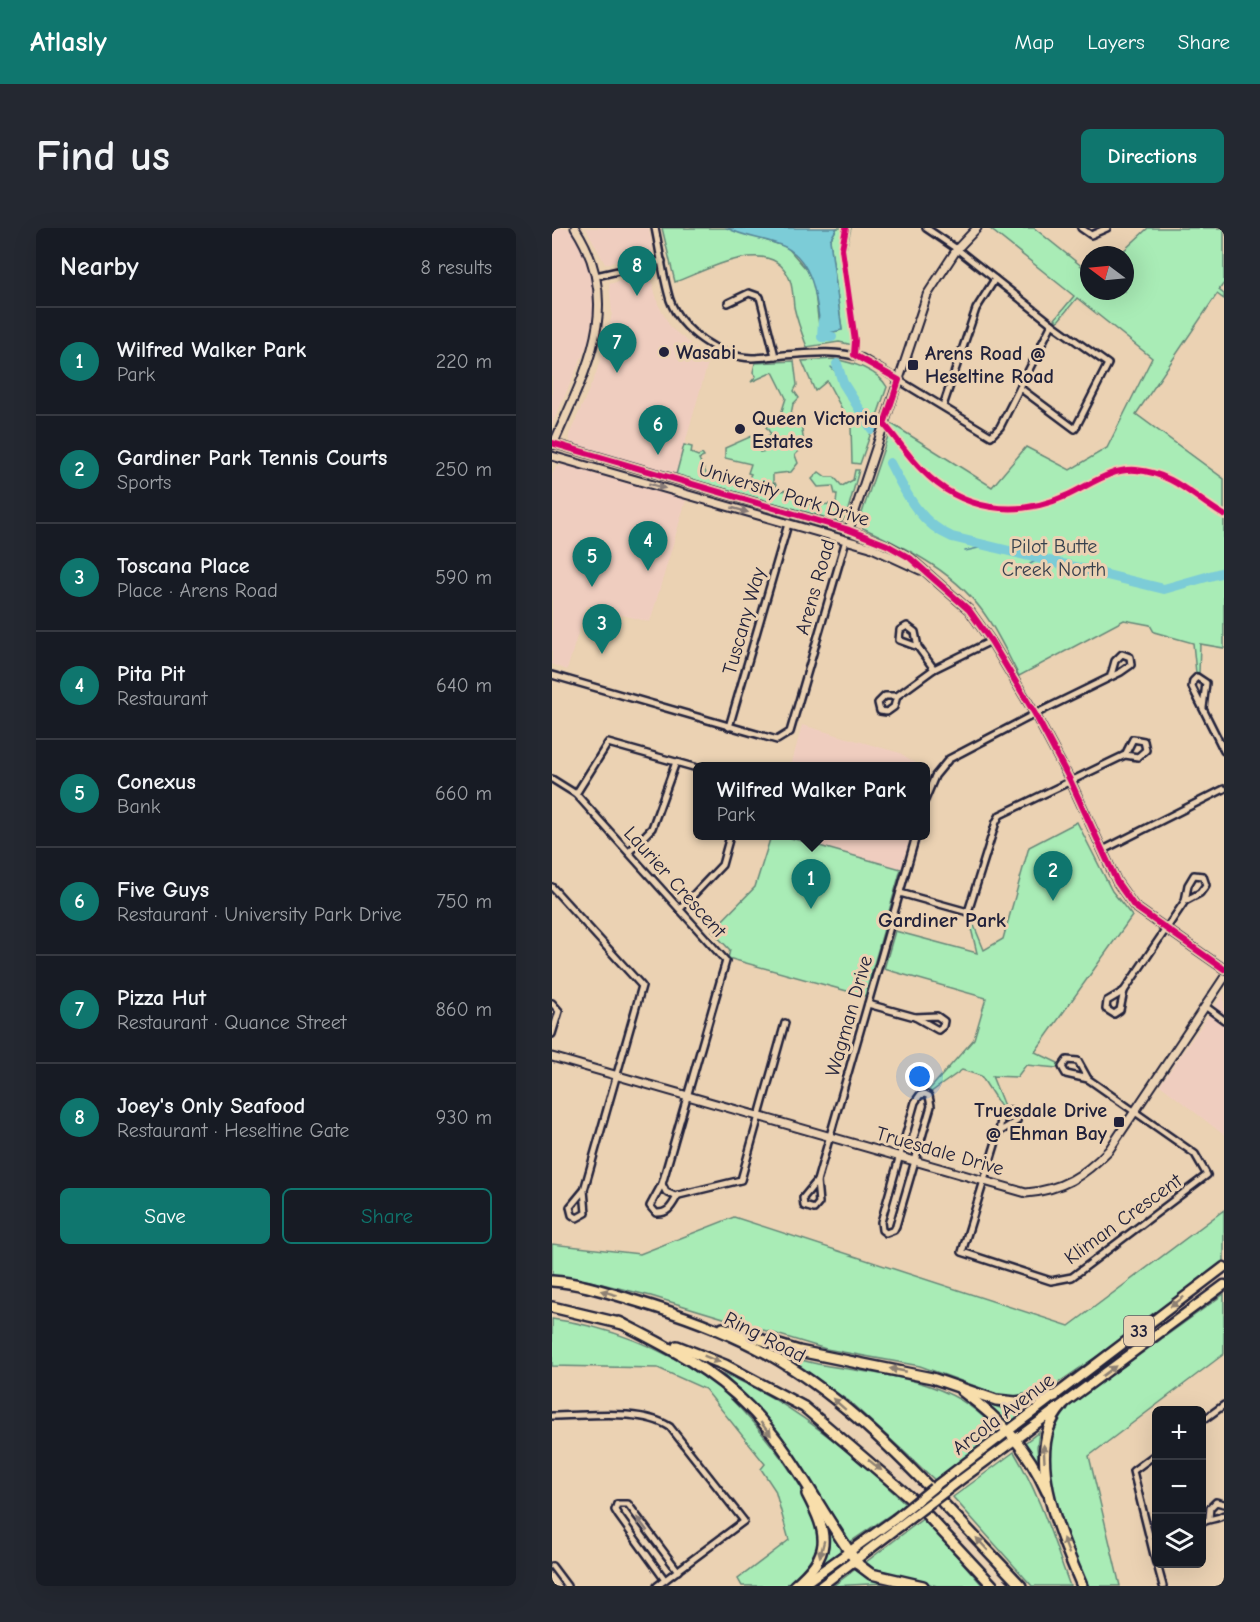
<!DOCTYPE html>
<meta charset="utf-8">
<style>
body{margin:0;font-family:"Comic Neue",sans-serif;background:#242831;color:#f1f3f6}
.controls{position:absolute;right:18px;bottom:18px;display:grid;overflow:hidden;border-radius:9px;box-shadow:0 6px 24px #0002}
.controls button{width:54px;height:54px;display:grid;place-items:center;padding:0;border:0;border-bottom:2px solid #363941;background:#171b24;color:#f1f3f6;font:30px sans-serif}
.compass{position:absolute;left:528px;top:18px;width:54px;height:54px;border-radius:50%;background:#171b24;box-shadow:0 6px 24px #0002;rotate:286deg}
.you{position:absolute;left:368px;top:849px;width:21px;height:21px;margin:-15px;border:4px solid #fff;border-radius:50%;background:#1a73e8;box-shadow:0 0 0 9px #1a73e833}
.badge{display:grid;place-items:center;width:39px;height:39px;border-radius:50%;background:#0f766e;color:#fff;font-size:20px;font-weight:700}
.pin{position:absolute;translate:-50% -50px;filter:drop-shadow(0 2px 3px #0008)}
.pin::after{content:'';position:absolute;top:32px;width:21px;height:18px;background:inherit;clip-path:polygon(0 0,100% 0,50% 100%)}
.popup{position:absolute;left:141px;top:534px;width:237px;height:78px;box-sizing:border-box;display:grid;place-content:center;border-radius:9px;background:#171b24;filter:drop-shadow(0 2px 4px #0005);font-size:20px;white-space:nowrap;color:#9ea1a6}
.popup b{font-size:22px;color:#f1f3f6}
.popup::after{content:'';position:absolute;left:50%;top:100%;margin-left:-12px;border:12px solid transparent;border-top-color:#171b24}
.list{margin:0;padding:0;list-style:none}
h2{display:flex;justify-content:space-between;align-items:center;height:78px;margin:0;padding:0 24px;font-size:26px}
h2 small{font-size:20px;font-weight:400;color:#9ea1a6}
.list li{display:grid;grid-template-columns:39px 1fr auto;gap:18px;align-items:center;box-sizing:border-box;height:108px;padding:0 24px;border-top:2px solid #363941}
.list b{display:block;font-size:22px;white-space:nowrap}
.list p{margin:0;font-size:20px;white-space:nowrap;color:#9ea1a6}
.list em{font-size:20px;font-style:normal;color:#9ea1a6}
.actions{display:flex;gap:12px;padding:18px 24px}
.actions a{flex:1;padding:14px 0;border:2px solid #0f766e;border-radius:9px;text-align:center;font-size:21px;color:#0f766e}
.actions .main{background:#0f766e;color:#fff}
.icon{flex:none;width:33px;height:33px;fill:none;stroke:currentColor;stroke-width:2;stroke-linecap:round;stroke-linejoin:round}
.map{position:relative;flex:none;width:672px;height:1358px;overflow:hidden;border-radius:9px}
header{display:flex;align-items:center;gap:36px;box-sizing:border-box;height:84px;padding:0 30px;background:#0f766e;color:#fff}
header strong{font-size:28px}
nav{display:flex;gap:33px;margin-inline-start:auto;font-size:21px}
.intro{display:flex;align-items:center;justify-content:space-between;box-sizing:border-box;height:144px;padding:0 36px}
h1{margin:0;font-size:42px}
.button{padding:15px 27px;border-radius:9px;background:#0f766e;color:#fff;font-size:21px;font-weight:700}
main{display:flex;gap:36px;padding:0 36px}
aside{flex:1;background:#171b24;border-radius:9px;box-shadow:0 6px 24px #0002}
.map>svg:first-child{display:block}
.built{fill:#efcdbf}
.green{fill:#a9ecb6;stroke:#668778;stroke-width:1.5}
.water{fill:#7cccd7;stroke:#588899;stroke-width:1.5}
.lines{fill:none;stroke-linecap:round;stroke-linejoin:round}
.stream{stroke:#588899;stroke-width:1.5}
.river{stroke:#7cccd7;stroke-width:10}
.minor-casing{stroke:#22223b;stroke-width:10}
.tertiary-casing{stroke:#22223b;stroke-width:11}
.primary-casing{stroke:#22223b;stroke-width:13}
.motorway-casing{stroke:#22223b;stroke-width:14}
.minor{stroke:#ebd2b3;stroke-width:5}
.tertiary{stroke:#ebd2b3;stroke-width:7}
.primary{stroke:#f8deab;stroke-width:8}
.motorway{stroke:#f8deab;stroke-width:9}
.primary-bridge-casing{stroke:#22223b;stroke-width:13;stroke-linecap:butt}
.primary-bridge{stroke:#f8deab;stroke-width:8}
.cycleway-casing{stroke:#ebd2b3;stroke-width:10}
.cycleway{stroke:#d6006c;stroke-width:6}
.oneway{fill:#867a77}
.oneway2{fill:#8d8073}
.poi-dot{fill:#22223b;stroke:#ebd2b3;stroke-width:2}
.labels{text-anchor:middle;dominant-baseline:central;stroke-width:6;stroke-linejoin:round;paint-order:stroke}
.shield{fill:#ebd2b3;stroke:#5e575f;stroke-width:1.5}
.shield-label{font-size:18px;font-weight:bold;fill:#22223b}
.poi-label{font-size:20px;font-weight:bold;fill:#22223b;stroke:#ebd2b3;text-anchor:start}
.street-label{font-size:20px;fill:#22223b;stroke:#ebd2b3}
.park-label{font-size:20px;fill:#36404d;stroke:#ebd2b3}
.neighbourhood-label{font-size:21px;font-weight:bold;fill:#22223b;stroke:#ebd2b3}
</style>
<header>
<strong>Atlasly</strong>
<nav><a>Map</a><a>Layers</a><a>Share</a></nav>
</header>
<div class="intro"><h1>Find us</h1><a class="button">Directions</a></div>
<main>
<aside>
<h2>Nearby<small>8 results</small></h2>
<ul class="list">
<li><span class="badge">1</span><div><b>Wilfred Walker Park</b><p>Park</p></div><em>220 m</em></li>
<li><span class="badge">2</span><div><b>Gardiner Park Tennis Courts</b><p>Sports</p></div><em>250 m</em></li>
<li><span class="badge">3</span><div><b>Toscana Place</b><p>Place · Arens Road</p></div><em>590 m</em></li>
<li><span class="badge">4</span><div><b>Pita Pit</b><p>Restaurant</p></div><em>640 m</em></li>
<li><span class="badge">5</span><div><b>Conexus</b><p>Bank</p></div><em>660 m</em></li>
<li><span class="badge">6</span><div><b>Five Guys</b><p>Restaurant · University Park Drive</p></div><em>750 m</em></li>
<li><span class="badge">7</span><div><b>Pizza Hut</b><p>Restaurant · Quance Street</p></div><em>860 m</em></li>
<li><span class="badge">8</span><div><b>Joey's Only Seafood</b><p>Restaurant · Heseltine Gate</p></div><em>930 m</em></li>
</ul>
<div class="actions"><a class="main">Save</a><a>Share</a></div>
</aside>
<div class="map">
<svg width="672" height="1358" viewBox="0 0 672 1358">
<rect width="100%" height="100%" fill="#ebd2b3"/>
<filter id="ink" filterUnits="userSpaceOnUse"><feTurbulence type="fractalNoise" baseFrequency=".0167" numOctaves="2"/><feDisplacementMap in="SourceGraphic" scale="12" xChannelSelector="R" yChannelSelector="G"/><feConvolveMatrix kernelMatrix="1 2 1 2 8 2 1 2 1" color-interpolation-filters="sRGB"/></filter>
<g filter="url(#ink)">
<g class="built">
<path d="M0,0H16L31,21L40,47L42,81L36,115L0,197Z"/>
<path d="M34,0H97L101,26L53,36Z"/>
<path d="M98,45L106,76L119,100L157,131L124,247L19,216L17,207L43,148L55,111L60,85L57,56Z"/>
<path d="M12,237L134,272L98,394L34,378L15,442L0,436V247L4,239Z"/>
<path d="M250,497L348,525L368,538H239Z"/>
<path d="M232,608H358L349,641Z"/>
<path d="M672,765V907L608,857Z"/>
</g>
<g class="green">
<path d="M110,0H175L235,19L255,42L262,57L268,106L290,102L278,12L285,0H299L293,26L306,118L287,114L255,119C250,106 245,93 242,79C241,70 241,61 238,52C221,4 154,43 123,54Z"/>
<path d="M437,0H482L537,44V63H573V27H567L596,0H672V55L667,62L672,66V71L665,66L584,186L672,251V420L648,416L647,445H644L641,415L602,404L598,397L572,392L467,448C457,429 448,409 436,391C407,346 357,321 311,300L307,294L340,196L440,259L474,219L518,242L555,220L600,130L525,70L506,93L503,91L522,68Z"/>
<path d="M282,131C299,134 326,142 335,159L308,236L300,235L299,198L275,153L263,163L250,133Z"/>
<path d="M242,133L245,157L242,163L247,170L241,176L239,186L249,196L252,215L243,217L250,220L243,227L246,235L239,244L221,246V256L223,255L227,263L240,262L259,277L284,276L285,266H283L281,258L266,259L260,251L267,244L274,249H282L290,258L301,252L303,242H307L294,289L289,294L124,247L132,217L140,219L139,225L146,228L150,226L152,229L147,231L155,247L194,256L199,246L196,245L199,236L173,230V220L200,208L210,216L208,224L214,223L217,218L211,215L210,212L219,206L214,199L228,189L234,170L221,144L199,154L204,148L201,144L203,135Z"/>
<path d="M525,594L560,663L580,688L483,824L506,835L505,840L474,837L465,849L440,848L452,878L449,879L429,848L410,842L379,864L377,862L422,811L434,770L332,741L343,703L425,725L418,696L421,695L432,722L451,711L477,619Z"/>
<path d="M219,608H232L349,641L313,768L176,730L178,722L160,703L203,659Z"/>
<path d="M672,982V1034L579,1105L494,1163L478,1169L456,1170L368,1138L274,1121L99,1068L38,1053L0,1048V1016L88,1026L182,989L517,1098Z"/>
<path d="M672,1066V1126L537,1228L568,1358H535C521,1323 494,1260 497,1223C499,1205 507,1191 518,1177Z"/>
<path d="M0,1091C55,1098 111,1120 157,1152C189,1174 262,1263 267,1302C268,1308 266,1319 265,1324C260,1339 246,1348 234,1358H190L186,1351L237,1312L223,1262L209,1241L213,1236L153,1161L106,1140L0,1138Z"/>
<path d="M218,1122C235,1128 253,1134 271,1137C334,1148 404,1150 446,1205L384,1253L297,1173Z"/>
<path d="M170,1145C239,1173 300,1225 354,1276L298,1314L227,1204Z"/>
<path d="M428,1172L448,1180L476,1184L456,1199Z"/>
<path d="M487,1204L485,1219L487,1240L470,1217Z"/>
<path d="M462,1224C488,1267 501,1312 518,1358H480L401,1269Z"/>
<path d="M372,1290L431,1358H385L321,1340L314,1334Z"/>
<path d="M278,1304L290,1322L269,1339L277,1319Z"/>
<path d="M305,1340L312,1346L336,1353L335,1355L281,1358Z"/>
</g>
<path class="water" d="M175,0H285L278,12L290,102L269,107C265,77 264,35 233,19C215,10 193,10 175,0Z"/>
<g class="lines">
<g class="stream">
<path d="M279,139L288,148"/>
<path d="M413,323L440,317"/>
<path d="M500,331L502,335"/>
<path d="M478,336L488,331"/>
</g>
<g class="river">
<path d="M271,93L270,109H280"/>
<path d="M285,136L291,155L320,201"/>
<path d="M338,235C354,265 367,295 400,309L612,361L672,344"/>
</g>
<g class="minor-casing">
<g id="minor">
<path d="M103,0C108,24 111,49 118,72C129,103 168,129 200,130C211,130 222,128 232,127C259,125 284,122 310,130L439,208L448,199L500,96L405,21L374,0"/>
<path d="M529,0L539,7L555,0"/>
<path d="M44,48L110,33"/>
<path d="M176,75L197,65L208,69L223,128"/>
<path d="M468,160L523,201L556,136L500,96"/>
<path d="M391,178L424,81L443,51"/>
<path d="M366,419L347,412L348,402L355,398L363,404L366,419L382,441"/>
<path d="M0,447L225,512L238,504L294,312"/>
<path d="M345,468H333L326,475L328,483L335,484L342,479L345,468L382,441L439,413"/>
<path d="M651,480L654,455L645,449L641,453L640,459L672,523"/>
<path d="M177,499L236,296"/>
<path d="M0,551L24,566L174,733L110,956L114,964L123,968L189,952L233,795"/>
<path d="M24,566L56,515L145,540"/>
<path d="M373,572L383,548L397,531L483,486L569,444L579,437L578,429L570,426L563,433L559,447"/>
<path d="M551,622L672,561"/>
<path d="M77,624L100,600L124,534"/>
<path d="M0,659L90,758L32,962L18,979L20,987L25,990L34,985L32,962"/>
<path d="M348,665L416,684L444,594L448,587L573,527L586,529L594,522L592,513L581,511L573,527"/>
<path d="M128,681L170,637L178,608"/>
<path d="M572,763L633,673L636,657L642,647L651,648L654,657L648,665L633,673"/>
<path d="M572,763L568,782L562,786L554,781L555,773Z"/>
<path d="M0,775L7,783L0,806"/>
<path d="M316,776L363,789"/>
<path d="M653,778L672,792"/>
<path d="M385,788L392,793L391,798L386,802L363,789Z"/>
<path d="M515,832L526,833L536,851L514,846L510,839Z"/>
<path d="M373,866L377,868L379,878L344,998L342,1002L334,1005L330,1002L329,994L363,874L368,867Z"/>
<path d="M460,882L465,885V893L447,904L450,886Z"/>
<path d="M447,904L410,1024L499,1053L520,1049L655,947L643,926L536,851"/>
<path d="M265,953L364,608"/>
<path d="M265,953L267,975L262,981L252,978L251,970Z"/>
<path d="M110,956L98,978L104,985C117,986 120,977 126,967"/>
<path d="M0,1188C35,1188 89,1180 118,1199L192,1293L105,1358"/>
<path d="M650,1193L672,1177"/>
<path d="M604,1226L581,1243L604,1335"/>
<path d="M657,1290L658,1280L664,1274L672,1276"/>
<path d="M650,1295C657,1290 664,1292 672,1287"/>
<path d="M605,1336L611,1358"/>
<path d="M0,1338L15,1358"/>
<path d="M113,1352L66,1287L63,1282L65,1276H76L126,1343"/>
</g>
</g>
<g class="tertiary-casing">
<g id="tertiary">
<path d="M0,215L297,302L335,317L358,330L417,382L439,413L483,486L518,552L565,654L582,678L672,741"/>
<path d="M1,217C33,143 73,77 23,0"/>
<path d="M0,228L318,319L368,342"/>
<path d="M296,304L375,67L405,21L425,0"/>
<path d="M0,829L474,965C510,962 532,948 557,922L672,750"/>
</g>
</g>
<g class="primary-casing">
<g id="primary">
<path d="M407,1253L672,1057"/>
<path d="M381,1260L672,1039"/>
<path d="M249,1358L343,1291"/>
<path d="M269,1358L348,1298"/>
</g>
</g>
<g class="motorway-casing">
<g id="motorway">
<path d="M0,1053C29,1055 57,1065 84,1073C124,1085 166,1100 203,1119C268,1152 326,1206 376,1258"/>
<path d="M0,1079L71,1096"/>
<path d="M67,1094C114,1118 159,1140 197,1179C242,1225 269,1286 307,1337L319,1346L371,1358"/>
<path d="M171,1100L247,1123L380,1150L444,1172L464,1174L503,1168"/>
<path d="M125,1118L173,1137L252,1179L360,1271"/>
<path d="M410,1163C450,1193 474,1218 495,1264"/>
<path d="M510,1178C469,1222 510,1311 530,1358"/>
<path d="M391,1275L469,1358"/>
<path d="M375,1287L441,1358"/>
<path d="M242,1358C280,1326 277,1308 255,1266"/>
</g>
</g>
<use href="#minor" class="minor"/>
<use href="#tertiary" class="tertiary"/>
<use href="#primary" class="primary"/>
<use href="#motorway" class="motorway"/>
<g class="primary-bridge-casing">
<g id="primary-bridge">
<path d="M343,1291L381,1260"/>
<path d="M348,1298L407,1253"/>
</g>
</g>
<use href="#primary-bridge" class="primary-bridge"/>
<g class="cycleway-casing">
<g id="cycleway">
<path d="M294,0L290,21L303,113L302,127L347,152L332,196C345,211 356,228 370,242C410,283 464,291 516,267C538,257 559,240 584,242C622,245 642,270 672,287"/>
<path d="M0,215L297,302L335,317L358,330L417,382L439,413L483,486L518,552L565,654L582,678L672,741"/>
</g>
</g>
<use href="#cycleway" class="cycleway"/>
</g>
<defs><path id="oneway-solid" d="M-6-.8H1V-3.2L6.5 0L1 3.2V.8H-6Z" transform="scale(1.5)"/></defs>
<g class="oneway">
<use href="#oneway-solid" transform="translate(105 258) rotate(16)"/>
<use href="#oneway-solid" transform="translate(188 282) rotate(16)"/>
<use href="#oneway-solid" transform="translate(90 1296) rotate(-127)"/>
</g>
<g class="oneway2">
<use href="#oneway-solid" transform="translate(57 1065) rotate(-164)"/>
<use href="#oneway-solid" transform="translate(625 1074) rotate(143)"/>
<use href="#oneway-solid" transform="translate(160 1131) rotate(22)"/>
<use href="#oneway-solid" transform="translate(346 1142) rotate(-169)"/>
<use href="#oneway-solid" transform="translate(557 1143) rotate(-37)"/>
<use href="#oneway-solid" transform="translate(287 1176) rotate(-139)"/>
<use href="#oneway-solid" transform="translate(214 1201) rotate(52)"/>
<use href="#oneway-solid" transform="translate(492 1225) rotate(-93)"/>
<use href="#oneway-solid" transform="translate(323 1237) rotate(39)"/>
<use href="#oneway-solid" transform="translate(430 1316) rotate(-133)"/>
<use href="#oneway-solid" transform="translate(514 1318) rotate(-111)"/>
<use href="#oneway-solid" transform="translate(270 1321) rotate(105)"/>
</g>
</g>
<g class="poi-dot">
<circle cx="112" cy="124" r="6"/>
<rect x="355" y="131" width="12" height="12" rx="3"/>
<circle cx="188" cy="201" r="6"/>
<rect x="561" y="888" width="12" height="12" rx="3"/>
</g>
<g class="labels">
<rect class="shield" x="572" y="1088" width="30" height="30" rx="4.5"/>
<g class="shield-label">
<text x="587" y="1103">33</text>
</g>
<g class="poi-label">
<text x="124" y="124">Wasabi</text>
<text x="373" y="125">Arens Road @<tspan x="373" dy="23">Heseltine Road</tspan></text>
<text x="200" y="190">Queen Victoria<tspan x="200" dy="23">Estates</tspan></text>
<text x="555" y="882" text-anchor="end">Truesdale Drive<tspan x="555" dy="23">@ Ehman Bay</tspan></text>
</g>
<g class="street-label">
<text transform="translate(232 266) rotate(17)">University Park Drive</text>
<text transform="translate(263 359) rotate(-74)">Arens Road</text>
<text transform="translate(192 393) rotate(-74)">Tuscany Way</text>
<text transform="translate(123 654) rotate(48)">Laurier Crescent</text>
<text transform="translate(297 788) rotate(-74)">Wagman Drive</text>
<text transform="translate(388 923) rotate(16)">Truesdale Drive</text>
<text transform="translate(571 991) rotate(-36)">Kliman Crescent</text>
<text transform="translate(213 1109) rotate(27)">Ring Road</text>
<text transform="translate(451 1186) rotate(-37)">Arcola Avenue</text>
</g>
<g class="park-label">
<text x="502" y="318">Pilot Butte<tspan x="502" dy="23">Creek North</tspan></text>
</g>
<g class="neighbourhood-label">
<text x="390" y="692">Gardiner Park</text>
</g>
</g>
</svg>
<div class="controls">
<button>+</button>
<button>−</button>
<button><svg class="icon" aria-label="layers" viewBox="0 0 24 24"><path d="M12 4l9 5-9 5-9-5zM3 14l9 5 9-5"/></svg></button>
</div>
<svg class="compass" viewBox="-18 -18 36 36"><path d="M0-13l5 13h-10z" fill="#e53935"/><path d="M0 13l5-13h-10z" fill="#9ea1a6"/></svg>
<div class="you"></div>
<div class="pin badge" style="left:259px;top:681px">1</div>
<div class="popup"><b>Wilfred Walker Park</b>Park</div>
<div class="pin badge" style="left:501px;top:673px">2</div>
<div class="pin badge" style="left:50px;top:426px">3</div>
<div class="pin badge" style="left:96px;top:343px">4</div>
<div class="pin badge" style="left:40px;top:359px">5</div>
<div class="pin badge" style="left:106px;top:227px">6</div>
<div class="pin badge" style="left:65px;top:145px">7</div>
<div class="pin badge" style="left:85px;top:68px">8</div>
</div>
</main>
